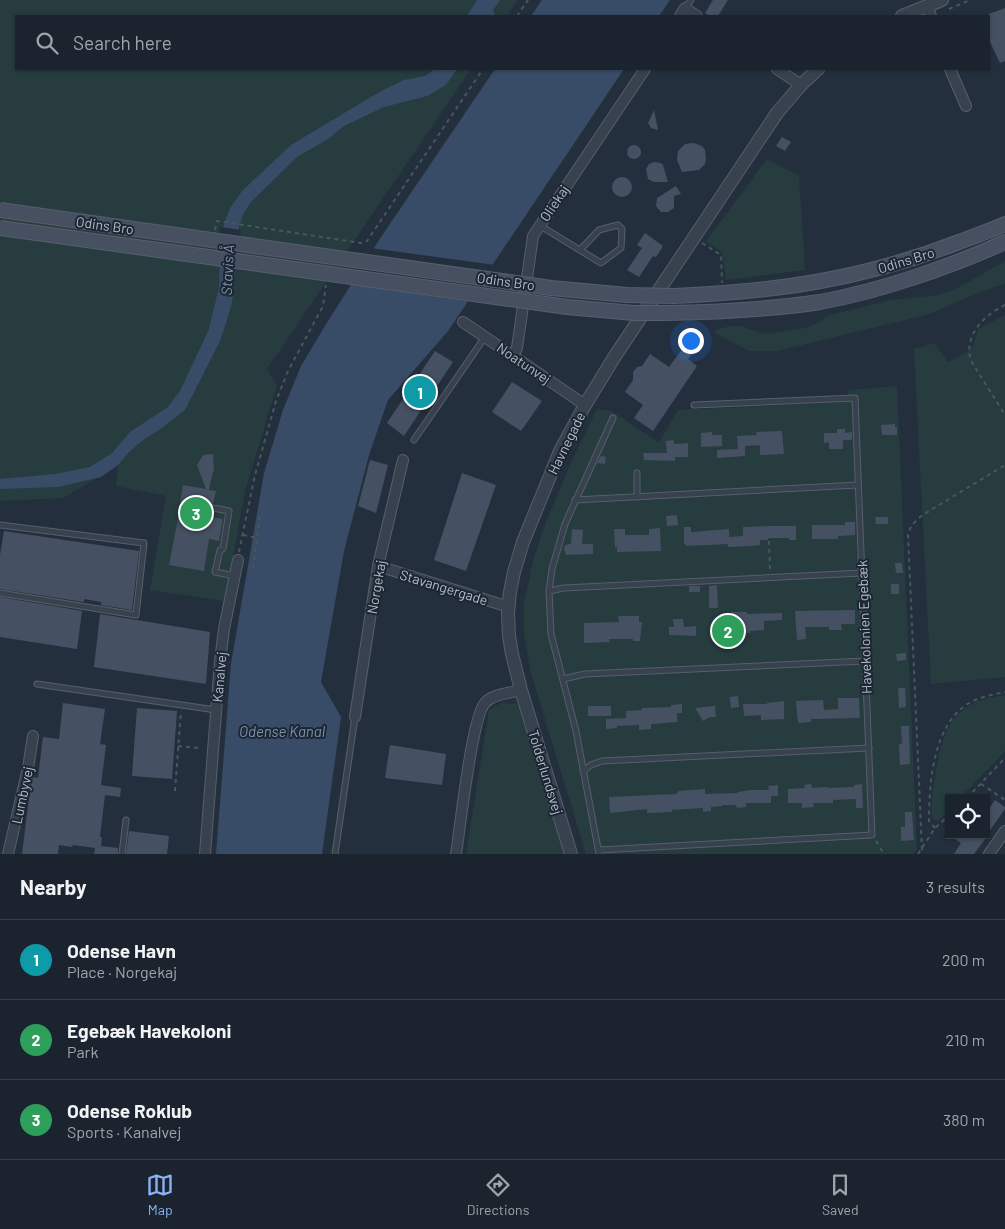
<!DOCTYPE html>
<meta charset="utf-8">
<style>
body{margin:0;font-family:Barlow,sans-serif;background:#282f3a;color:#f1f3f6}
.controls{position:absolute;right:15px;bottom:15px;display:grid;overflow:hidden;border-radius:0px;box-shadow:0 1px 4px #0004}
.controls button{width:45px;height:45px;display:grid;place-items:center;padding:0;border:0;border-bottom:1px solid #39404a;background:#1b232e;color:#f1f3f6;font:25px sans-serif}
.you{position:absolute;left:690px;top:340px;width:18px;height:18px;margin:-12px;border:4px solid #fff;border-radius:50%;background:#1a73e8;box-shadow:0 0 0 8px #1a73e833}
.badge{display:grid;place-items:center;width:32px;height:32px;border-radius:50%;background:#8ab4f8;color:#fff;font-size:16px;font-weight:700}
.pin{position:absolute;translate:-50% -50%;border:2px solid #fff;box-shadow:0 1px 5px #0006}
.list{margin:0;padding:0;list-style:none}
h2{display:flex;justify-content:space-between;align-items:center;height:65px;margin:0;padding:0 20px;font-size:21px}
h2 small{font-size:16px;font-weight:400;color:#a0a4aa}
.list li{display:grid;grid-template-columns:32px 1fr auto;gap:15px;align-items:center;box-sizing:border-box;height:80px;padding:0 20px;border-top:1px solid #39404a}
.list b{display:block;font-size:19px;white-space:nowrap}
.list p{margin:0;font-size:16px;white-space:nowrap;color:#a0a4aa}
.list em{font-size:16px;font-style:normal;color:#a0a4aa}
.icon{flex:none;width:28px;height:28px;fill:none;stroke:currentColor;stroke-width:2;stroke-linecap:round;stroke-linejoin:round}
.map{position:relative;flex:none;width:1005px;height:854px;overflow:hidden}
.search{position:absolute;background:#1b232e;box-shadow:0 1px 4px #0004;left:15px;right:15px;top:15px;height:55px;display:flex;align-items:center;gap:12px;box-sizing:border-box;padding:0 18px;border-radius:0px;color:#a0a4aa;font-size:19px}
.sheet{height:305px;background:#1b232e}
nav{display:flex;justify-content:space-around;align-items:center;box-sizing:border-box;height:70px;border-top:1px solid #39404a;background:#1b232e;font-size:14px;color:#a0a4aa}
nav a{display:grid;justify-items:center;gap:2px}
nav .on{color:#8ab4f8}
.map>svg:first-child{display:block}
.green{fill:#263c3f}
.water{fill:#394c67}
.pier{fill:#242f3e}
.building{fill:#455162}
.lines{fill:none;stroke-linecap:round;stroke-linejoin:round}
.service-casing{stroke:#565f6c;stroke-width:7}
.minor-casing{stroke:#565f6c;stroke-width:12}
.tertiary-casing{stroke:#565f6c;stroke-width:14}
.secondary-casing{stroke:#565f6c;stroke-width:16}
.path{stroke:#44595c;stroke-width:2;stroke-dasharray:4 4;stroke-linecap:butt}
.service{stroke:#38414e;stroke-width:5}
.minor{stroke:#38414e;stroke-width:10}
.tertiary{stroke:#38414e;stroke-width:12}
.secondary{stroke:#465061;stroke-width:14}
.secondary-bridge-casing{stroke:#565f6c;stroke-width:16;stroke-linecap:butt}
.secondary-bridge{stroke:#465061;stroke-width:14}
.labels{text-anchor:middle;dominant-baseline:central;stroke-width:4;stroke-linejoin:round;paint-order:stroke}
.street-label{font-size:14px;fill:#b4bcc9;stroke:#1d2633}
.water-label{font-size:15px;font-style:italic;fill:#7c92b1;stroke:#1d2633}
</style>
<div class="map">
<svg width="1005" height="854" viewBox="0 0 1005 854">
<rect width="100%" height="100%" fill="#242f3e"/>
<g class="green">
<path d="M0,0H518L507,16H16V69H471L267,369L277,386L245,491L225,601L150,590L166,496L116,486L118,466L63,498L0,501Z"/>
<path d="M767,159L799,176L805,270L726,280L722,252L706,241Z"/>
<path d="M1005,261V283L963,299L930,314L777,351H749L715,333L716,330L730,326H741L764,334L805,328L816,324L827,316L891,300L940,295L956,289Z"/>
<path d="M1005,315V677L931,684L914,349L934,343L948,362L957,358L973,347L978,329Z"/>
<path d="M897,386L917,850L913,854H586L530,670L524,634V603L533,561L547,519L574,456L597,409L612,411L659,443L678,410L847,402L849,390Z"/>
<path d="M1005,695V751L960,798H949V810L938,821L932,818C931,801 933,786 936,769C944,724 957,701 1005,695Z"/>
<path d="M501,703L517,704L522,710L565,854H466L489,710Z"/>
</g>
<g class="water">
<path d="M477,0H500L493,10L495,16H467Z"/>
<path d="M542,0H670L659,16H531Z"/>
<path d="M435,69H457L446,85L427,96L384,107L344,126L328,139L297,157L251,202L243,214L239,226L232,303L226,323L220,341L185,410L162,428L143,440L129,452L118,465L101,477L58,487L0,489V479L55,474L90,467L112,453L130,432L168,407L180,391L209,329L219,287L221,233L230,208L242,191L291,145L381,91L404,80L425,76Z"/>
<path d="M495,69H624L448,331L388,400L369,455L344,551L321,682L341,717L322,854H216L231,664L264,473L283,410L301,366L325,326L379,240Z"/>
</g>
<g class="pier">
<path d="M220,227L241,230L237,269L218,266L219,232Z"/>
<path d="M371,248L495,265L471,302L348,284Z"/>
</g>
<g class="building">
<path d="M713,0H728L718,16H710L705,13Z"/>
<path d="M1005,8V61L1000,63L989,40V14Z"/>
<path d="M654,110L658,130L651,128L648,123Z"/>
<path d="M782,137L791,142L785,151L776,146Z"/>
<path d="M694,143L702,146L705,150L706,159L705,164L699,170L682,172L677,160L678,151L685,144Z"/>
<circle cx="634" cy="152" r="7"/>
<path d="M654,162L661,163L663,165L668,182H654L648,179L646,169L649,164Z"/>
<circle cx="622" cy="187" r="10"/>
<path d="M676,186L681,194L674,196V208L668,212H661L656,206L657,198Z"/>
<path d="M645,233L663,246L656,257L653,256L639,277L627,270L642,248L637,245Z"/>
<path d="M683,348L692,354L688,359L697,366L653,431L634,418L643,405L625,392L633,380V372L637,367L642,366L650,354L669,367Z"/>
<path d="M435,351L453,362L404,436L387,423Z"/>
<path d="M512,382L542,401L521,431L492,412Z"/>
<path d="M895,424V427H897V435H882L881,425Z"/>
<path d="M837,429H845V433L852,432V440H843V449H829V442L824,443V433H837Z"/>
<path d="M782,431L784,454L760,455V445L745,446V456L717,458V450L738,449L737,436L757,435L756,432Z"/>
<path d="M712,432V435H722V446L701,447V433Z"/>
<path d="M674,440V444L688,443V457H675V461L644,460L643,453H667L666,441Z"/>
<path d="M213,454L214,472L213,471L209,490L216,491L213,504L210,505L209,508L212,512L211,517L223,519L219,541L209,539L204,571L169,565L181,503H180L183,485L206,489L197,465L203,455Z"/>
<path d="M601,456L606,457L605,464L597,463Z"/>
<path d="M370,460L388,465L376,513L358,506Z"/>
<path d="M462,473L496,485L466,571L434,560Z"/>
<path d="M677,515L678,525L667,526L666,516Z"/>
<path d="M875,517H888V524H876Z"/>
<path d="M845,522H855V535L838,536V539H812V525H845Z"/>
<path d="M771,526H796V540H789V538H768V540H760V545L750,546L728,547V544L686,546V544H684V527H691V532L729,529V537L743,536V527Z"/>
<path d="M660,528L661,551L617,552V547H615L614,529H625V535H649V529Z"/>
<path d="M572,529L583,530L582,544H593V554L566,555L564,549L565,545L571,544Z"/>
<path d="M4,531L139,551L132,610L101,605V602L84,599V602L0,589V555Z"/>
<path d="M895,563H902L903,573H896Z"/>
<rect x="891" y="584" width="8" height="10"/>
<path d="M717,585L718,608H709V586Z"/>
<rect x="689" y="586" width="11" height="6"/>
<path d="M0,597L82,611L77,649L0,637Z"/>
<path d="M855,610V624H841L842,630H829V627H805L806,639L797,640L795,611Z"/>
<path d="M731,612H747V614L782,613V620L764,621V630L750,631V633L727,632V624H731Z"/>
<path d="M100,614L210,632L206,684L94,667Z"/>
<path d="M618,616H639V622H642L640,641H633V639H609L610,642L584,643V623L619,622Z"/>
<path d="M673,619H683L684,627L696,626V636L669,635V627H674Z"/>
<path d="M906,653V660L897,661L896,654Z"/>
<path d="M898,688H905L906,707L899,708Z"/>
<path d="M738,696L739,707L731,708L730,697Z"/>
<path d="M838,698H859L860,718L811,719V722L798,723L796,701L823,700L824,710L838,709Z"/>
<path d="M784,701V719L761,720V715L744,716L743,704H767V703Z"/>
<path d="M63,703L105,709L100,744L106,745L101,785L121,788L120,797L105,795L100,837H102L101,846L118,848V854H94L95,848L73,845L72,847L59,845L58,854H22L30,790L33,777L38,778L43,737L59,739Z"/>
<path d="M682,704V713H677V722L651,724V729L639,730V725L617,726V728L606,729V719L626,718V711L642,710V708L671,707V705Z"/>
<rect x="588" y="706" width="23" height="10"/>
<path d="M715,706L716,717H710L703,721L695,708Z"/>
<path d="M137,708L177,711L172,779L132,776Z"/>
<path d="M901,726H909L910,764L900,765L899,744H902Z"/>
<path d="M390,745L446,754L442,785L385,778Z"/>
<path d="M811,784L812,788L828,787V788L854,787V785L862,784L863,808H856V799L833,800V803H813L814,807L802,808V803H788V789L805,788L804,785Z"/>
<path d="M778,785V796H771V803H746V807L737,808L736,805H722V806L711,807V811L703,812V808L672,810V812L647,813V809L610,813L609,797L676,794L679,791L705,789V794L738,793V792L750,790H769L768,786Z"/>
<path d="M995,800L1005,807V809L986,836V813Z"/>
<path d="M905,812H912L914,840L901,841V827H905Z"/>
<path d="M129,831L169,836L167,854H126Z"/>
<path d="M949,835H982L986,838L974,854H954L961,843Z"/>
</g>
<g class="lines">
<g class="service-casing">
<g id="service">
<path d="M685,8L691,0"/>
<path d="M539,225L601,263L621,248L622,229L618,225L599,230L580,250"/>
<path d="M414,440L485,337"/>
<path d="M637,473V497"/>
<path d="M575,500L858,485"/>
<path d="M213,508L229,511L223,549L220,550L215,572L235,576"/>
<path d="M0,525L144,543L136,615L0,593"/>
<path d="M549,591L564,588L862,573"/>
<path d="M563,679L585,674L865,661"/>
<path d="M37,684L216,710"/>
<path d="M583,771L591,765L602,761L869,748"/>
<path d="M599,850L872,835L855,398L694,405"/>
<path d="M122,854L126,820"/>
<path d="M335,854L355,717"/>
<path d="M599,854L576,731L551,634L549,591L552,569L565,524L613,418"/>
</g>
</g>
<g class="minor-casing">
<g id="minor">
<path d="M927,6L931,16"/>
<path d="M680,16L685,8L697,16"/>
<path d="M777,69L801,85"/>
<path d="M950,69L966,106"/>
<path d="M463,322L585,405"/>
<path d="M513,356L517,348L533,236L645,69"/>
<path d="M378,566L509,607"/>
<path d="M355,717L378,566L403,460"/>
<path d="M8,854L28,768L33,736"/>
<path d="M205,854L220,661L224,629L238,560"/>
<path d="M456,854C460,829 472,716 485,703C492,694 510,693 521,690"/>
<path d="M989,854L1005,831"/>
</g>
</g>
<g class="tertiary-casing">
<g id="tertiary">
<path d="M902,16L942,0"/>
<path d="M571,854L521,690L512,654L509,636L508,613L510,592L514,572L523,542L561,449L585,405L615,356L777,113L801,85L818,69"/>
</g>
</g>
<g class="secondary-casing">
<g id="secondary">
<path d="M674,296C775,292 864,279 959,242C974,236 990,231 1005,224"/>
<path d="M665,313C717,312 769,310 820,302C880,291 950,267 1005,242"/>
</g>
</g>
<g class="path">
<path d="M949,9L970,0"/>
<path d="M517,16L528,0"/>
<path d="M215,230L217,221L361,243L367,241L483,69"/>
<path d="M702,243L721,255L722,283"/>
<path d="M1005,305C984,315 963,336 971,361L1005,415"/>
<path d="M243,535L257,538"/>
<path d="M769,541L770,570"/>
<path d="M239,552L255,475L276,401L288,371L323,306L326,285"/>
<path d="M253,568L260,515"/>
<path d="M178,746L198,748"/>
<path d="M981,784L1005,800"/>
<path d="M175,791L181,711"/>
<path d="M967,798L1005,758"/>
<path d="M935,828L929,821C929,783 933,722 971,702C981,697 994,694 1005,692"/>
<path d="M876,841L884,854"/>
<path d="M922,850L908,535L911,526L921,516L1005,465"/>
<path d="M918,854L935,828L949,815"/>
</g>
<use href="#service" class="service"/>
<use href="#minor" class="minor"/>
<use href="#tertiary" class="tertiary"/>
<use href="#secondary" class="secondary"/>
<g class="secondary-bridge-casing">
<g id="secondary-bridge">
<path d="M0,210L551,288L627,295L674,296"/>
<path d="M0,228L567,307L634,313H665"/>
</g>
</g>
<use href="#secondary-bridge" class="secondary-bridge"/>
</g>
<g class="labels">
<g class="street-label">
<text transform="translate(554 203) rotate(-56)">Oliekaj</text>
<text transform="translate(105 225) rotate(8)">Odins Bro</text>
<text transform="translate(906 260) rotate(-17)">Odins Bro</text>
<text transform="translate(506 281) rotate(8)">Odins Bro</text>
<text transform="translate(524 363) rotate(34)">Noatunvej</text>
<text transform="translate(566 443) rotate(-64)">Havnegade</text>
<text transform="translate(376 587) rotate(-80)">Norgekaj</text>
<text transform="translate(444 587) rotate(17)">Stavangergade</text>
<text transform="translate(864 627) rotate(-92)">Havekolonien Egebæk</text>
<text transform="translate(219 677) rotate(-85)">Kanalvej</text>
<text transform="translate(546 772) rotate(73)">Tolderlundsvej</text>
<text transform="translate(22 795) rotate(-78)">Lumbyvej</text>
</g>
<g class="water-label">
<text transform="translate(227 270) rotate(-87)">Stavis Å</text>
<text x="282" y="731">Odense Kanal</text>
</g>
</g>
</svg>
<div class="controls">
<button><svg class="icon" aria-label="locate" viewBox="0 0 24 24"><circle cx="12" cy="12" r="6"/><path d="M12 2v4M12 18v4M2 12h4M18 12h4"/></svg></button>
</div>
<div class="you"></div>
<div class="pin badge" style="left:420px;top:392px;background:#0f9aa8">1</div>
<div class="pin badge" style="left:728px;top:631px;background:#2e9e5b">2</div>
<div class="pin badge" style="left:196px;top:513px;background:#2e9e5b">3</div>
<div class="search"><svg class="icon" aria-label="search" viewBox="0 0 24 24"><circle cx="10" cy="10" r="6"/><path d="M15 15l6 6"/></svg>Search here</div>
</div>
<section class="sheet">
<h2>Nearby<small>3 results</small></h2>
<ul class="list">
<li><span class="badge" style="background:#0f9aa8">1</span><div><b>Odense Havn</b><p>Place · Norgekaj</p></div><em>200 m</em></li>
<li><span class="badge" style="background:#2e9e5b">2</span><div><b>Egebæk Havekoloni</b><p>Park</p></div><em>210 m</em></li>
<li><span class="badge" style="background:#2e9e5b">3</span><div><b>Odense Roklub</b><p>Sports · Kanalvej</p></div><em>380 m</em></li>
</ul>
</section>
<nav>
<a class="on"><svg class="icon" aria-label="map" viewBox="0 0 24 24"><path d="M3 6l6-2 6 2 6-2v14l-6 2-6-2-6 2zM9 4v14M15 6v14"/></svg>Map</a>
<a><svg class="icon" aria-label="directions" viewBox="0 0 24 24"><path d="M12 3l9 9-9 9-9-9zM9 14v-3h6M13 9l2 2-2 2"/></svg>Directions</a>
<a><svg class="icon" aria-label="saved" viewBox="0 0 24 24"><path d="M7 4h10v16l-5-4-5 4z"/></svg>Saved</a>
</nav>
